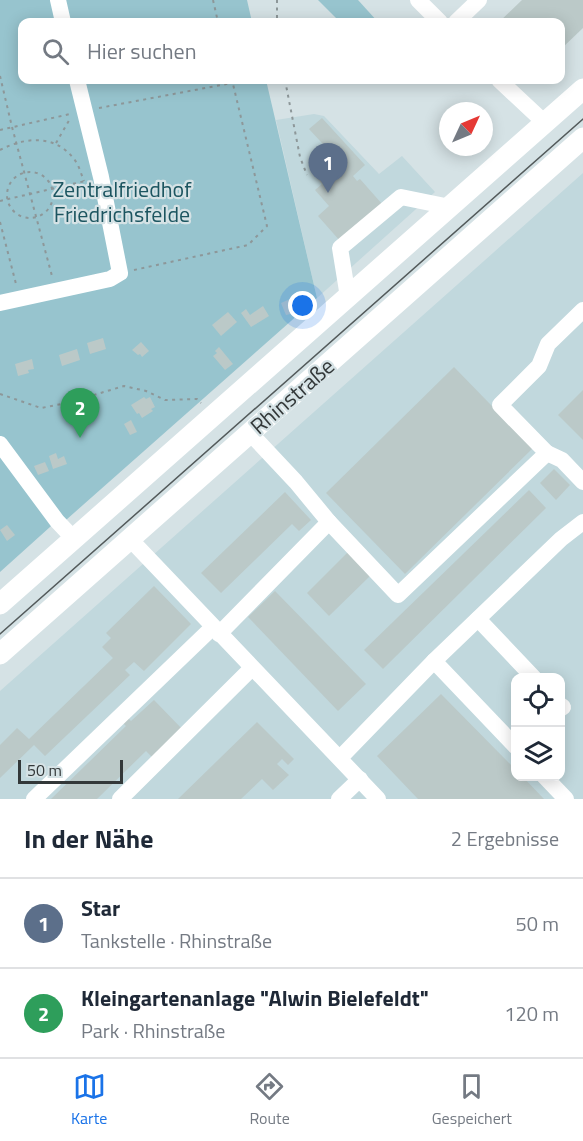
<!DOCTYPE html>
<html lang="de">
<meta charset="utf-8">
<style>
body{margin:0;font-family:"Titillium Web",sans-serif;background:#f2f2f3;color:#1f2937}
.controls{position:absolute;right:18px;bottom:18px;display:grid;overflow:hidden;border-radius:12px;box-shadow:0 3px 15px #0003}
.controls button{width:54px;height:54px;display:grid;place-items:center;padding:0;border:0;border-bottom:2px solid #e0e1e3;background:#fff;color:#1f2937;font:30px sans-serif}
.compass{position:absolute;left:439px;top:102px;width:54px;height:54px;border-radius:50%;background:#fff;box-shadow:0 3px 15px #0003;rotate:46deg}
.scale{position:absolute;left:18px;bottom:15px;width:105px;box-sizing:border-box;padding-left:6px;border:3px solid #333839;border-top:0;font-size:16px;line-height:21px;white-space:nowrap;color:#333839;-webkit-text-stroke:4px #d5e2e5;paint-order:stroke}
.you{position:absolute;left:303px;top:306px;width:21px;height:21px;margin:-15px;border:4px solid #fff;border-radius:50%;background:#1a73e8;box-shadow:0 0 0 9px #1a73e833}
.badge{display:grid;place-items:center;width:39px;height:39px;border-radius:50%;background:#1a73e8;color:#fff;font-size:20px;font-weight:700}
.pin{position:absolute;translate:-50% -50px;filter:drop-shadow(0 2px 3px #0008)}
.pin::after{content:'';position:absolute;top:32px;width:21px;height:18px;background:inherit;clip-path:polygon(0 0,100% 0,50% 100%)}
.list{margin:0;padding:0;list-style:none}
h2{display:flex;justify-content:space-between;align-items:center;height:78px;margin:0;padding:0 24px;font-size:26px}
h2 small{font-size:20px;font-weight:400;color:#747a83}
.list li{display:grid;grid-template-columns:39px 1fr auto;gap:18px;align-items:center;box-sizing:border-box;height:90px;padding:0 24px;border-top:2px solid #e0e1e3}
.list b{display:block;font-size:22px;white-space:nowrap}
.list p{margin:0;font-size:20px;white-space:nowrap;color:#747a83}
.list em{font-size:20px;font-style:normal;color:#747a83}
.icon{flex:none;width:33px;height:33px;fill:none;stroke:currentColor;stroke-width:2;stroke-linecap:round;stroke-linejoin:round}
.map{position:relative;flex:none;width:583px;height:799px;overflow:hidden}
.search{position:absolute;background:#fff;box-shadow:0 3px 15px #0003;left:18px;right:18px;top:18px;height:66px;display:flex;align-items:center;gap:15px;box-sizing:border-box;padding:0 21px;border-radius:12px;color:#747a83;font-size:22px}
.sheet{height:258px;background:#fff}
nav{display:flex;justify-content:space-around;align-items:center;box-sizing:border-box;height:84px;border-top:2px solid #e0e1e3;background:#fff;font-size:16px;color:#747a83}
nav a{display:grid;justify-items:center;gap:3px}
nav .on{color:#1a73e8}
.map>svg:first-child{display:block}
.built{fill:#c1d8dd;fill-rule:evenodd}
.green{fill:#97c4ce}
.building{fill:#bbc9c8}
.lines{fill:none;stroke-linecap:round;stroke-linejoin:round}
.path{stroke:#8d9799;stroke-width:2;stroke-dasharray:3 4.5;stroke-linecap:butt}
.minor{stroke:#fff;stroke-width:16}
.major{stroke:#fff;stroke-width:21}
.tram{stroke:#535a5b;stroke-width:1.5}
.labels{text-anchor:middle;dominant-baseline:central;stroke-width:4.5;stroke-linejoin:round;paint-order:stroke}
.park-label{font-size:22px;fill:#1c5560;stroke:#d5e2e5}
.street-label{font-size:22px;fill:#333839;stroke:#d5e2e5}
</style>
<div class="map">
<svg width="583" height="799" viewBox="0 0 583 799">
<rect width="100%" height="100%" fill="#d5e2e5"/>
<g class="built">
<path d="M314,114L324,116L379,174L402,156L435,192L317,298L276,120Z"/>
<path d="M583,173V799H0V691ZM516,678H560V776H516Z"/>
</g>
<g class="green">
<path d="M0,0H247L252,22H22V80H266L317,298L66,520L60,518L0,572Z"/>
<path d="M318,0H358L378,22H340Z"/>
</g>
<g class="building">
<path d="M522,0H583V28L560,50V22H499Z"/>
<path d="M322,118L365,165L353,176L357,181L360,179L390,213L348,250L318,216L329,206L315,190L322,184L313,174L333,155L309,129Z"/>
<path d="M297,296L303,311L286,315L281,303Z"/>
<path d="M263,306L269,316L251,327L241,313L246,309L250,315Z"/>
<path d="M228,312L237,322L221,336L212,325Z"/>
<path d="M103,338L106,349L90,354L87,343Z"/>
<path d="M141,342L149,351L142,357L140,354L138,355L132,350Z"/>
<path d="M219,347L233,364L225,370L213,356L217,353L215,351Z"/>
<path d="M77,349L80,360L62,366L59,355Z"/>
<path d="M32,359L34,369L28,370L29,373L18,376L15,364Z"/>
<path d="M454,367L533,448L405,574L326,493Z"/>
<path d="M583,390V440L558,415Z"/>
<path d="M144,397L146,399L150,397L155,407L151,409L153,411L142,418L139,413L137,414L131,405Z"/>
<path d="M131,420L137,432L130,435L124,424Z"/>
<path d="M56,453L58,459L64,456L67,464L53,469L49,456Z"/>
<path d="M45,462L49,471L38,475L34,466Z"/>
<path d="M554,469L570,485L556,500L540,483Z"/>
<path d="M529,490L546,508L383,669L364,650Z"/>
<path d="M285,492L311,520L299,531L292,524L221,593L201,573Z"/>
<path d="M7,525L15,535L7,541L0,530Z"/>
<path d="M348,552L370,576L329,616L307,593Z"/>
<path d="M154,586L191,624L144,671L134,662L125,670L130,675L45,756L34,745L0,778V745L17,728L29,739L113,658L102,647L111,638L106,633Z"/>
<path d="M275,591L366,684L338,711L248,617Z"/>
<path d="M441,694L516,770V776H522L544,799H418L377,756Z"/>
<path d="M154,700L184,731L155,760L146,751L97,799H51L126,726L123,723L128,718L131,721Z"/>
<path d="M257,722L294,759L288,765L282,759L277,764L289,775L273,790L262,779L241,799H178Z"/>
</g>
<g class="lines">
<g class="path">
<path d="M213,0L218,22"/>
<path d="M277,0V22"/>
<path d="M0,76L12,127L52,276"/>
<path d="M285,80L300,157L307,175"/>
<path d="M99,108L232,83"/>
<path d="M0,130L70,114"/>
<path d="M56,143L71,117"/>
<path d="M0,150C25,137 55,134 74,159C79,165 81,174 84,181"/>
<circle cx="30" cy="195" r="23"/>
<path d="M0,201L85,181"/>
<path d="M0,222L16,284"/>
<path d="M134,270L248,245L267,226L232,80"/>
<path d="M0,394L41,408L67,403L124,386L146,391L165,400L197,399L201,403"/>
</g>
<g class="minor">
<path d="M58,0L63,22"/>
<path d="M418,0L440,22"/>
<path d="M456,22L479,0"/>
<path d="M499,80L545,123"/>
<path d="M348,297L340,248L401,197L450,207"/>
<path d="M0,303L110,279L120,273L101,177L77,80"/>
<path d="M250,433L296,482L329,522L398,595L547,453L500,405L539,366L548,344L583,310"/>
<path d="M0,444L57,521L74,539"/>
<path d="M547,453L562,460L583,482"/>
<path d="M130,539L378,799"/>
<path d="M478,619L534,678"/>
<path d="M219,634L329,522"/>
<path d="M434,661L516,747"/>
<path d="M560,705L563,707L560,709"/>
<path d="M340,758L434,661L561,539L583,522"/>
<path d="M544,776L566,799"/>
<path d="M34,799L213,627"/>
<path d="M120,799L252,668"/>
<path d="M339,799L360,779"/>
</g>
<g class="major">
<path d="M0,604L583,89"/>
<path d="M0,654L583,138"/>
</g>
<path class="tram" d="M0,634L583,119"/>
</g>
<g class="labels">
<g class="park-label">
<text x="122" y="189">Zentralfriedhof<tspan x="122" dy="25">Friedrichsfelde</tspan></text>
</g>
<g class="street-label">
<text transform="translate(292 396) rotate(-41)">Rhinstraße</text>
</g>
</g>
</svg>
<div class="controls">
<button><svg class="icon" aria-label="locate" viewBox="0 0 24 24"><circle cx="12" cy="12" r="6"/><path d="M12 2v4M12 18v4M2 12h4M18 12h4"/></svg></button>
<button><svg class="icon" aria-label="layers" viewBox="0 0 24 24"><path d="M12 4l9 5-9 5-9-5zM3 14l9 5 9-5"/></svg></button>
</div>
<svg class="compass" viewBox="-18 -18 36 36"><path d="M0-13l5 13h-10z" fill="#e53935"/><path d="M0 13l5-13h-10z" fill="#747a83"/></svg>
<div class="scale">50 m</div>
<div class="you"></div>
<div class="pin badge" style="left:328px;top:193px;background:#5c6f8a">1</div>
<div class="pin badge" style="left:80px;top:438px;background:#2e9e5b">2</div>
<div class="search"><svg class="icon" aria-label="search" viewBox="0 0 24 24"><circle cx="10" cy="10" r="6"/><path d="M15 15l6 6"/></svg>Hier suchen</div>
</div>
<section class="sheet">
<h2>In der Nähe<small>2 Ergebnisse</small></h2>
<ul class="list">
<li><span class="badge" style="background:#5c6f8a">1</span><div><b>Star</b><p>Tankstelle · Rhinstraße</p></div><em>50 m</em></li>
<li><span class="badge" style="background:#2e9e5b">2</span><div><b>Kleingartenanlage &quot;Alwin Bielefeldt&quot;</b><p>Park · Rhinstraße</p></div><em>120 m</em></li>
</ul>
</section>
<nav>
<a class="on"><svg class="icon" aria-label="map" viewBox="0 0 24 24"><path d="M3 6l6-2 6 2 6-2v14l-6 2-6-2-6 2zM9 4v14M15 6v14"/></svg>Karte</a>
<a><svg class="icon" aria-label="directions" viewBox="0 0 24 24"><path d="M12 3l9 9-9 9-9-9zM9 14v-3h6M13 9l2 2-2 2"/></svg>Route</a>
<a><svg class="icon" aria-label="saved" viewBox="0 0 24 24"><path d="M7 4h10v16l-5-4-5 4z"/></svg>Gespeichert</a>
</nav>
